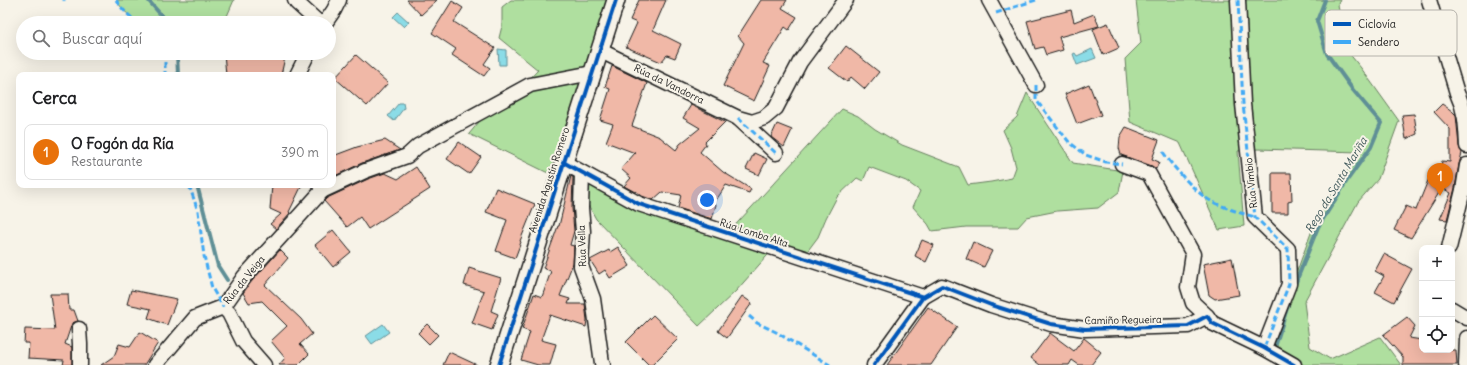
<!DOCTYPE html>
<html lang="es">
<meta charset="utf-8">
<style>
body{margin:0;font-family:Delius,sans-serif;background:#f2f2f2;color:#202124}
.controls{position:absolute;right:12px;bottom:12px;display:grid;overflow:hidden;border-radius:8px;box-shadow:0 4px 16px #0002}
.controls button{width:36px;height:36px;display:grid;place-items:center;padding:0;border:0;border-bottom:1px solid #e0e0e0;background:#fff;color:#202124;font:20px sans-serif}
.you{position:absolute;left:707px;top:200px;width:14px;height:14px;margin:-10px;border:3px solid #fff;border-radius:50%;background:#1a73e8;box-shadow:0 0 0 6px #1a73e833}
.badge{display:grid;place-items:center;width:26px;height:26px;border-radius:50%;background:#0f766e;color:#fff;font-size:13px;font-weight:700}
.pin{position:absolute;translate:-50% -33px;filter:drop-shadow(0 1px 2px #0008)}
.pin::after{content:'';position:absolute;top:21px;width:14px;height:12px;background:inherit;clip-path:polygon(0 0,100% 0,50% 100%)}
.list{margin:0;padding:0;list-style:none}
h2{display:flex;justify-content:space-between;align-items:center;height:52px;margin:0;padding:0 16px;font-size:17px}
h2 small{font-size:13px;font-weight:400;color:#757577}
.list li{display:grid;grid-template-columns:26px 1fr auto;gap:12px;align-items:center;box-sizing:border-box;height:56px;margin:0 8px 8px;padding:0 8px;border:1px solid #e0e0e0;border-radius:8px}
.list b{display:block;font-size:15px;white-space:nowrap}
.list p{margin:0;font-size:13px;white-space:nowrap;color:#757577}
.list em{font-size:13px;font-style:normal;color:#757577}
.icon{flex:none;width:22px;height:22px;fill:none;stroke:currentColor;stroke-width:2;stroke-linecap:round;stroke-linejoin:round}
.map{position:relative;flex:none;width:1467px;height:365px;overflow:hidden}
.search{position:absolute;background:#fff;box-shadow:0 4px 16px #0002;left:16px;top:16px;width:320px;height:44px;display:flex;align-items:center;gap:10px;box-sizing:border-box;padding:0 14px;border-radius:22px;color:#757577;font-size:15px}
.panel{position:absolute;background:#fff;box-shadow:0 4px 16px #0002;left:16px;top:72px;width:320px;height:116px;border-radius:8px}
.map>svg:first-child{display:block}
.green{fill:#afdf9f;stroke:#667e5e}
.water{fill:#8bdce7;stroke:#5f8f96}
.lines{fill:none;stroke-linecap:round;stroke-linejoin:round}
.stream{stroke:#5f8f96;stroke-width:4}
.building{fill:#f0b8a7;stroke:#1c1c1c}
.minor-casing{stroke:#1c1c1c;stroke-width:17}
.tertiary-casing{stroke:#1c1c1c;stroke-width:20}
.minor{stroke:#f7f3e8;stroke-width:14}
.tertiary{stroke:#f7f3e8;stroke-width:17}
.quiet{stroke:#3fa9f5;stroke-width:3;stroke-dasharray:6 3;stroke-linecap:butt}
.cycleway-casing{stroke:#f7f3e8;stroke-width:6}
.cycleway{stroke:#0057b8;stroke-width:4}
.labels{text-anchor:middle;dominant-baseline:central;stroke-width:4;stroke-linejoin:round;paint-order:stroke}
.street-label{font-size:10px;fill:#1c1c1c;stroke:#f7f3e8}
.water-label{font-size:11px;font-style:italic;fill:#3d5659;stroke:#f7f3e8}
.key{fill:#f7f3e8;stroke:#b5b2ab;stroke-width:1}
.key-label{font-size:11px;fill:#1c1c1c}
</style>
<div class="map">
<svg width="1467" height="365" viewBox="0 0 1467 365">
<rect width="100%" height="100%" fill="#f7f3e8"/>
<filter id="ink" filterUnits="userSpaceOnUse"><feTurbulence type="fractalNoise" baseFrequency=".025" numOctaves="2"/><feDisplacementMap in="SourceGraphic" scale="8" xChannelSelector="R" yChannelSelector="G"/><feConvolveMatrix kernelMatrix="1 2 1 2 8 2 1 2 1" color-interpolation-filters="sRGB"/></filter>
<g filter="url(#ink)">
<g class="green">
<path d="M116,0H234L224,23H140C130,18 122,9 116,0Z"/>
<path d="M511,0H616L559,175L546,172L469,134L484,116L519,90L538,70L499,38L502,26V7Z"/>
<path d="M1136,0H1340L1338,4L1344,47L1361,68L1399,121L1378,179L1358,202L1304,302L1310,347L1330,359L1380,337L1401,365H1294L1271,342L1315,222L1359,152L1258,149L1238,151L1244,226L1219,230L1180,143L1130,122L1125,59L1141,43Z"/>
<path d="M1027,93L1073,163L1123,171L1119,192L1098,208L1057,211L1027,217L1018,227H966L932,231L928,224L913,207L920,191L906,181L869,167L863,181L857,178L837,197L826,218L818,237L803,257L774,248L736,291L699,326L596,219L575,181L570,179L574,168L639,204L728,233L842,109L858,116L875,129L902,145L959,167L968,185L991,182L1012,178L1016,167L1011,148L1003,130L1017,117Z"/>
</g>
<g class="water">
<path d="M398,12L409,22L404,27L393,17Z"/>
<path d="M498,49L506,50V65H499Z"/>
<path d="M1092,49L1096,58L1077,65L1073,54L1075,53L1077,56Z"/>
<path d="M399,103H403L404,108L394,121L388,116Z"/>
<path d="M383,324L389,332L372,344L366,336Z"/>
</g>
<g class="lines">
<g class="stream">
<path d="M148,0L168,23"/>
<path d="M177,53L178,75"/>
<path d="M197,185L218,266L227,280"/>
<path d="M1294,287L1318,227L1348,179L1371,147L1381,123L1353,90L1327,54L1317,21L1325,0"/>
<path d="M1275,347L1288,305"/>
</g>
</g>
<g class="building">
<path d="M407,0H437L421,15Z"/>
<path d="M639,0H666L653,30L681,44L675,58L667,55L661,62L626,47L637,23L630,20Z"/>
<path d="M761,0H787L782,8L797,17L789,30L785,27L763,63L770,66L754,101L723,86L744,43L738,36Z"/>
<path d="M452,1L463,8L454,22L495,48L484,64L490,68L484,76L452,55L456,49L432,33Z"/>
<path d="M1071,10L1074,22L1094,14L1099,26L1059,37L1063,50L1046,55L1043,47L1035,49L1027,21Z"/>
<path d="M1108,23L1119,48L1103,55L1093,29Z"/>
<path d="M846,46L879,72L865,89L851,77L847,82L829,68Z"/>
<path d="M224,53H286L281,75H226Z"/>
<path d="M356,55L388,83L367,106L335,78Z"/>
<path d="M612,66L647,83L632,126L660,137L676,150L680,144L700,128L683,118L691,105L725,122L705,142L706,144L700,152L723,172L751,189L749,193L726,185L715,202L716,205L712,219L678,208L681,195L662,192L653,200L642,196L636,191L635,192L624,186L631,178L621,169L635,153L606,142L613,124L600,120L610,89L605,87Z"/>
<path d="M1089,84L1101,115L1077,124L1065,94Z"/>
<path d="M1442,104L1452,111L1456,115L1459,146L1462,153L1459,164L1455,188L1447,220L1440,219L1451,193L1442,188L1411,238L1394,230L1406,206L1416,210L1431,173L1439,176L1442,161L1450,162V129L1434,112Z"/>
<path d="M1414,114L1417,134L1406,139L1402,115Z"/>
<path d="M777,124L792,130L784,147L771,137Z"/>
<path d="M1126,127L1159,140L1152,159L1159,162L1156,169L1152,166L1121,155L1119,148L1120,137Z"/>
<path d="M385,140L400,150L362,163L333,177V156L357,147Z"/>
<path d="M459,142L481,157L469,174L447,159Z"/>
<path d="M754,153L767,159L759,175L746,169Z"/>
<path d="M416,167L430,189L368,229L360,217L347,227L324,201L327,198L368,179L385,173L398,179Z"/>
<path d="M1272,173H1291L1292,201L1288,202V213H1272Z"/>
<path d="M571,176L573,177L572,208L574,231L570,245L574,246L573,263L560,296L570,299L568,304H585L587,320L586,327L550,315L541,340L556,344L550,365H538L521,360L530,332L522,329L534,294L542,297L551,271L543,268L558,226H559Z"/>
<path d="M272,185H302L289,212L290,213L276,229L270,224L281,214L270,209Z"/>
<path d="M496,188L535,204L520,241L521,242L515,258L496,251L507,220L486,212Z"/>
<path d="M333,230L351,252L333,267L315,245Z"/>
<path d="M922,240L934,245L926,262L915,256Z"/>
<path d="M973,242L992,251L984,267L966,259Z"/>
<path d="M618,247L630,266L610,278L605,270L599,274L590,260L609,250L610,252Z"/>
<path d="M280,250L288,258L265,285L301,319L312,334L300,344L309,354L298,365H279L285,358L271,341L287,326L262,301L249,303L243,293L252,281Z"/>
<path d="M1384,254L1412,269L1394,302L1375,292L1384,276L1375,271Z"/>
<path d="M1232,258L1239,295L1215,299L1209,295L1203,264Z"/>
<path d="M469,268L501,278L491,311L498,314L492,330L472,323L484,291L464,285Z"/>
<path d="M131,290L177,299L167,325L148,318L151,309L127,304Z"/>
<path d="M50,294H68L69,310H74L78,321L72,323L65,344L72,347V365H63L64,360L28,358L29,343H24L25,329L55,330Z"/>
<path d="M742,296L752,303L727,338L718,331Z"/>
<path d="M928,307L957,327L931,365H887Z"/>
<path d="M653,315L678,339L652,365H649L626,342Z"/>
<path d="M1407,317L1415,326L1409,338L1422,340V350H1456L1457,365H1403V357L1383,335Z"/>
<path d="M427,324L438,335L429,344L418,333Z"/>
<path d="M140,332L158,343L144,365H101L114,356L119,344L130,347Z"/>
<path d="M1050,333L1074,351L1084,338L1101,352L1091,365H1079L1072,360L1069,365H1040L1031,358Z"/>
<path d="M449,352L477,365H443Z"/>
</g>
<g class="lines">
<g class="minor-casing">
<g id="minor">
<path d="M295,0L297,3L319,23"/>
<path d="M989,0L1036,85"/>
<path d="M1238,0L1243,104L1255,217L1288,249L1289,284L1264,348"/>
<path d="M1429,0L1457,93C1466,112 1466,126 1467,146"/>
<path d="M325,23L334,10L339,0"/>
<path d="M599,50L738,118L752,122L764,118L776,108L800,62L846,0"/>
<path d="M297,75L308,53"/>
<path d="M739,119L776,153"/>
<path d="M563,162L639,204L923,297"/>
<path d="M1122,164L1149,174L1193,254L1188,287L1193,303L1207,316"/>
<path d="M582,173L581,208L583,231L581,266L593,299L602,363L603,365"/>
<path d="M322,191L365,171L407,156L418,146L530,85L592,73"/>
<path d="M1449,248L1463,190L1467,165"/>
<path d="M223,307L229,313L243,341L264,365"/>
<path d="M1452,309L1467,318"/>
<path d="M79,329L80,344V365"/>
<path d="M155,365L195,318L223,307L244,277L322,191L320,185"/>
<path d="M874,365L923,297L942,286L991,305L1051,324L1085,329L1188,326L1207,316L1212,323L1264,348L1294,365"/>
<path d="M1466,365L1467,338"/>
</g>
</g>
<g class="tertiary-casing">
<path id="tertiary" d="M499,365L616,0"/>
</g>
<use href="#minor" class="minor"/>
<use href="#tertiary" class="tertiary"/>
<g class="quiet">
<path d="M116,0C122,9 130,18 140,23"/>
<path d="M1238,0L1243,104L1255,217L1288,249L1289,284L1264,348"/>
<path d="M64,1V0"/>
<path d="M996,13L1036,0"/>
<path d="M165,53V75"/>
<path d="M1036,85V100L1069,142L1086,155L1106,162L1122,164"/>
<path d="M738,118L776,153"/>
<path d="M1163,152C1172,166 1196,193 1211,201C1225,208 1240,213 1255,217"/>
<path d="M189,185L198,211L204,256L212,288L223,307"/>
<path d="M749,316L757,323L776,332L830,365"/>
</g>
<g class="cycleway-casing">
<g id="cycleway">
<path d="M563,162L639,204L923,297"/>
<path d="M499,365L616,0"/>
<path d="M874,365L923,297L942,286L991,305L1051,324L1085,329L1188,326L1207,316L1212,323L1264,348L1294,365"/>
</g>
</g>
<use href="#cycleway" class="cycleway"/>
</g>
</g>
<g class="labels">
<g class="street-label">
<text transform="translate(669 84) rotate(26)">Rúa da Vandorra</text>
<text transform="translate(549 180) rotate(-72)">Avenida Agustín Romero</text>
<text transform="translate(1251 183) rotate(-96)">Rúa Vimbio</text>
<text transform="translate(754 233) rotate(18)">Rúa Lomba Alta</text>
<text transform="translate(582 246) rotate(-92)">Rúa Vella</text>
<text transform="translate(244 280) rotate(-51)">Rúa da Veiga</text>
<text transform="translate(1123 320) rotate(-1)">Camiño Regueira</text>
</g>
<g class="water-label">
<text transform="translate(1336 185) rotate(-59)">Rego da Santa Mariña</text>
</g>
</g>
<rect x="1325" y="10" width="132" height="46" rx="6" class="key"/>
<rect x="1333" y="22" width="18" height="4" fill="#0057b8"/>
<rect x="1333" y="40" width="18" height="4" fill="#3fa9f5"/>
<g class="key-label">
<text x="1358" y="28">Ciclovía</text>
<text x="1358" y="46">Sendero</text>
</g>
</svg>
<div class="controls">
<button>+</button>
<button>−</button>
<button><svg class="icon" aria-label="locate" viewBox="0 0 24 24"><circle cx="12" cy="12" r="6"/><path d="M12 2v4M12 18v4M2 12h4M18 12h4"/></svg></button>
</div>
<div class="you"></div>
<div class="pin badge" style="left:1440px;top:196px;background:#e8710a">1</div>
<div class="search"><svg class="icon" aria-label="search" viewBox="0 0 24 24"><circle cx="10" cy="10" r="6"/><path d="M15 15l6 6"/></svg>Buscar aquí</div>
<section class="panel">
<h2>Cerca<small></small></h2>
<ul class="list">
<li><span class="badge" style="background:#e8710a">1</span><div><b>O Fogón da Ría</b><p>Restaurante</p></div><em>390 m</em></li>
</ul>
</section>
</div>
